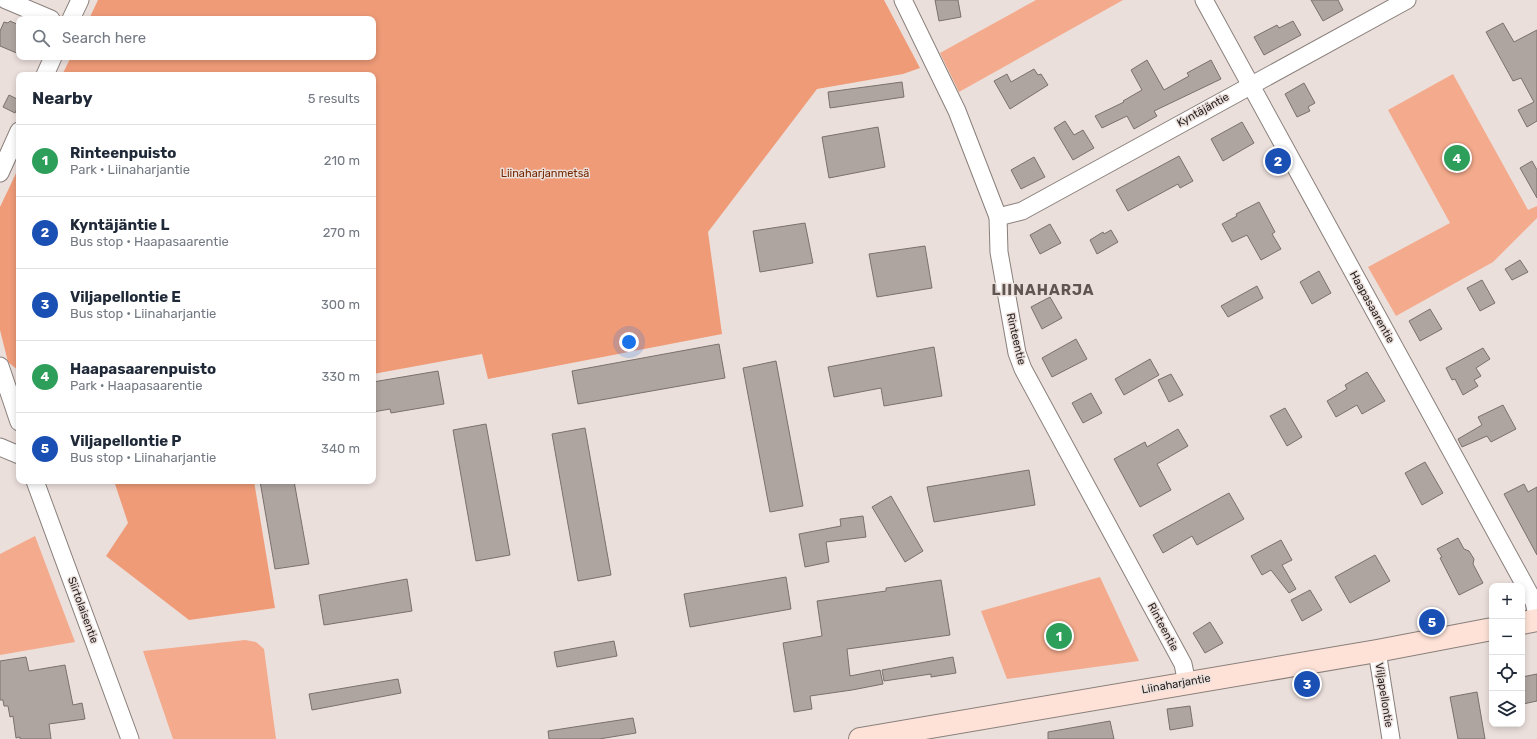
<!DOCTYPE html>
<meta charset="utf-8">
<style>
body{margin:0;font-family:Rubik,sans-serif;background:#f2f2f3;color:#1f2937}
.controls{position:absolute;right:12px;bottom:12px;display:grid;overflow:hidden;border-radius:8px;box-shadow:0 2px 6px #0003}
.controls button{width:36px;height:36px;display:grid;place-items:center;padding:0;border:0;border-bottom:1px solid #e0e1e3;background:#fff;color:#1f2937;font:20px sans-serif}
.you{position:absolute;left:629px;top:342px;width:14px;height:14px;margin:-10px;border:3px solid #fff;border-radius:50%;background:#1a73e8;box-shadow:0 0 0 6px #1a73e833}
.badge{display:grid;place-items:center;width:26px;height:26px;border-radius:50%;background:#db2777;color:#fff;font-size:13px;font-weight:700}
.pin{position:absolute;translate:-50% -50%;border:2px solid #fff;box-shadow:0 1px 4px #0006}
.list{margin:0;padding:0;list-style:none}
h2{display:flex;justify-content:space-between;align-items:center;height:52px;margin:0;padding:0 16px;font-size:17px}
h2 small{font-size:13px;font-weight:400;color:#747a83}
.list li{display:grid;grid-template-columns:26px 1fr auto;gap:12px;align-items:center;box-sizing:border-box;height:72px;padding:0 16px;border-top:1px solid #e0e1e3}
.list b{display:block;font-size:15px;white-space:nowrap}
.list p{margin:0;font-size:13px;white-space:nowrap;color:#747a83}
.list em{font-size:13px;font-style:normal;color:#747a83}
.icon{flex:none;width:22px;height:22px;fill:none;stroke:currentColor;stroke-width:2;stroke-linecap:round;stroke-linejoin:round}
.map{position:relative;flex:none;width:1537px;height:739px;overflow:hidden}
.search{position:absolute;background:#fff;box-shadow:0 2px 6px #0003;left:16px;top:16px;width:360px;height:44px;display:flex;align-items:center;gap:10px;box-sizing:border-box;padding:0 14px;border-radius:8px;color:#747a83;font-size:15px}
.panel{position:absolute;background:#fff;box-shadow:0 2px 6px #0003;left:16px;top:72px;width:360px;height:412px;border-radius:8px}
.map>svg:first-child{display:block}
.green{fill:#f4aa8c}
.forest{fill:#ef9b78}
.building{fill:#afa5a0;stroke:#7a706c}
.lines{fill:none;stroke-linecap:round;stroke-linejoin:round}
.minor-casing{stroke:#897f7b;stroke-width:19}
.secondary-casing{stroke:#897f7b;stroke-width:24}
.minor{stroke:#fff;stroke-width:17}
.secondary{stroke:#fee2d7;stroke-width:22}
.labels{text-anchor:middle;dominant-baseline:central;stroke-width:3;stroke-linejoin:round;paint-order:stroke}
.street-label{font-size:11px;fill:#231f1d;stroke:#ebdfdb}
.park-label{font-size:11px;fill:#742900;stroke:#ebdfdb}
.district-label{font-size:15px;font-weight:bold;letter-spacing:1px;fill:#5f5551;stroke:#ebdfdb}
</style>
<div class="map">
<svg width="1537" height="739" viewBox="0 0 1537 739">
<rect width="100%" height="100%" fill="#ebdfdb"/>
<g class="green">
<path d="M1036,0H1123L959,92L940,53Z"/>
<path d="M1453,74L1528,210L1537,206V218L1493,262L1396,316L1368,267L1450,223L1388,110Z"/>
<path d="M35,536L75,642L0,655V554Z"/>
<path d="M1100,577L1139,661L1007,679L981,611Z"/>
<path d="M245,640L256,642L264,649L276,739H173L143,651Z"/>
</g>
<g class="forest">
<path d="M98,0H884L920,68L903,74L817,89L708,232L722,334L488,379L482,354L373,374V75H62L71,57H373V19H89Z"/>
<path d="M19,167V371L8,362L0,330V207Z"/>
<path d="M114,481H254L275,608L189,620L106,556L128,523Z"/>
</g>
<g class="building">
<path d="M935,0H958L961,17L939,21Z"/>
<path d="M1311,0H1338L1343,10L1323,21Z"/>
<path d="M10,21L19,25V54L0,46V31L4,22L8,23Z"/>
<path d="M1293,21L1301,35L1264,55L1254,37L1277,25L1279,28Z"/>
<path d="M1503,23L1514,42L1537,30V121L1527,127L1518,110L1534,102L1521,78L1513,81L1486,32Z"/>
<path d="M1147,60L1164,90L1189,76L1187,73L1211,60L1221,79L1154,111L1157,116L1134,129L1127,116L1102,128L1095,116L1124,102L1123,101L1142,90L1131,70Z"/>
<path d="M1034,69L1038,75L1041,74L1048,85L1010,109L994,81L1007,74L1011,82Z"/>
<path d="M902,82L904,97L830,108L828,92Z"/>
<path d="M1304,83L1315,103L1308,107L1310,111L1297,117L1285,94Z"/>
<path d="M9,95L19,100V104L15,113L3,107Z"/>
<path d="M1065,121L1074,135L1083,130L1094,148L1073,160L1054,128Z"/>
<path d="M1242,122L1254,143L1223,161L1211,139Z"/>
<path d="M878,127L885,167L829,178L822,137Z"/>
<path d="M1179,156L1193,181L1180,188L1178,184L1128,211L1116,190Z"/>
<path d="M1034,157L1045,177L1021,189L1011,170Z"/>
<path d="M1532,161L1537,170V198L1520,168Z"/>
<path d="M1259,202L1275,232L1272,234L1281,249L1261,260L1247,235L1232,242L1222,224L1237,216L1236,214Z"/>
<path d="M805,223L813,263L760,272L753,231Z"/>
<path d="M1050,224L1061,243L1040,254L1030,235Z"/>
<path d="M1111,230L1118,242L1097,254L1090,240L1103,232L1104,234Z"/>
<path d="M925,246L932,288L877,297L869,254Z"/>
<path d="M1520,260L1528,272L1512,280L1505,269Z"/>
<path d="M1319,271L1331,293L1312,304L1300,282Z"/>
<path d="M1482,280L1495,303L1480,311L1467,288Z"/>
<path d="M1257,286L1263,298L1228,317L1221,306Z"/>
<path d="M1050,297L1062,318L1042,329L1031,307Z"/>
<path d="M1430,309L1442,329L1420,341L1409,321Z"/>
<path d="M1076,339L1087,359L1052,377L1042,358Z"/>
<path d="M719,344L725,378L578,404L572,371Z"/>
<path d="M934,347L942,396L884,406L881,388L834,397L828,367Z"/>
<path d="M1483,348L1490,359L1476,368L1481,376L1474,380L1478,386L1463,395L1455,379L1452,380L1446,368Z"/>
<path d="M1150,359L1159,375L1124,395L1115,379Z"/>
<path d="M776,361L803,506L770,512L743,368Z"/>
<path d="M438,371L444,404L391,413L390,409L373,412V382Z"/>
<path d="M1367,372L1385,401L1362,414L1357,405L1336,417L1327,401L1347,389L1345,385Z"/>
<path d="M1171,374L1183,395L1169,402L1158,380Z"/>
<path d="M1091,393L1102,413L1083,423L1072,403Z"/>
<path d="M1503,405L1516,429L1491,442L1487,436L1462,447L1458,439L1482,425L1478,417Z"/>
<path d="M1285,408L1302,437L1287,446L1270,416Z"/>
<path d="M486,424L510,555L476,561L453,430Z"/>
<path d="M585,428L611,575L578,581L552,434Z"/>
<path d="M1178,429L1188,446L1157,464L1171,490L1140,507L1114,459L1145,442L1147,447Z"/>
<path d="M1425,462L1443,493L1422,505L1405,473Z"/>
<path d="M1029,470L1035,505L934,522L927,487Z"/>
<path d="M260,481H294L309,564L275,569Z"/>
<path d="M1524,484L1528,492L1537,487V555L1504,494Z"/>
<path d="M1229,493L1244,519L1197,545L1192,536L1163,553L1153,535Z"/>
<path d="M891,496L923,551L905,562L872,507Z"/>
<path d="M863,516L866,537L826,542L829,562L805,567L799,534L841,526L840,519Z"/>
<path d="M1458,538L1464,549L1469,551L1474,559L1473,564L1483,583L1459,595L1440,558L1442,557L1437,549Z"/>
<path d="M1281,540L1292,560L1282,565L1296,589L1289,593L1271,570L1262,575L1251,556Z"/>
<path d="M1375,555L1390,581L1350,603L1335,577Z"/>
<path d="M786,577L791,609L690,627L684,594Z"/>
<path d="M407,579L412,611L324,625L319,595Z"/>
<path d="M941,580L950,635L847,649L850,676L880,670L883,684L852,690L810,696L812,709L794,712L783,643L822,636L817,601L886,591V588Z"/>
<path d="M1310,590L1322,610L1302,621L1291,600Z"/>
<path d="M1210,622L1223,643L1205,653L1193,633Z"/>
<path d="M614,641L617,656L557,667L554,652Z"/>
<path d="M26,657L29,671L65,665L73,705L82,703L85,719L49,724L51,739H20V737L16,738L13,716L10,717L8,706H4L3,700H0V661Z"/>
<path d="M953,657L956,673L931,677V674L884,681L882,670Z"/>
<path d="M1537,674V701L1523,704L1522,677Z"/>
<path d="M398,679L401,693L312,710L309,694Z"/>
<path d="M1477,692L1485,739H1458L1450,697Z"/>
<path d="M1190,706L1193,726L1170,730L1167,709Z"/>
<path d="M633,718L636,733L599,739H549L548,731Z"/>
<path d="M1110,721L1114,739H1048V732Z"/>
</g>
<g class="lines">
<g class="minor-casing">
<g id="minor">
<path d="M6,0L51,19"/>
<path d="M903,0L957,111L998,217L999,252L1017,353L1023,369L1183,664L1187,683"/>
<path d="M1204,0L1534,602L1537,615"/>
<path d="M71,19L80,0"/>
<path d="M45,75L53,57"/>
<path d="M0,173L19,131"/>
<path d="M998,217L1022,211L1407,0"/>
<path d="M0,366L19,422"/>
<path d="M0,447L19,455"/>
<path d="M35,481L130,739"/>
<path d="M1377,651L1391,739"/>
</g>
</g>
<g class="secondary-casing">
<g id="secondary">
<path d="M1522,623L1537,620"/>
<path d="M860,739L1377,651L1492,629"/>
</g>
</g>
<use href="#minor" class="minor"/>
<use href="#secondary" class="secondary"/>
</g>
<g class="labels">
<g class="street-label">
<text transform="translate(1203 110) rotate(-29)">Kyntäjäntie</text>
<text transform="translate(1372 307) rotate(61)">Haapasaarentie</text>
<text transform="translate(1016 339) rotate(77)">Rinteentie</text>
<text transform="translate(83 610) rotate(70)">Siirtolaisentie</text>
<text transform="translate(1163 627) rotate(62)">Rinteentie</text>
<text transform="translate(1176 684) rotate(-10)">Liinaharjantie</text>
<text transform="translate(1384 695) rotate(81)">Viljapellontie</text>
</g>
<g class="park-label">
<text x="545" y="173">Liinaharjanmetsä</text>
</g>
<g class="district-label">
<text x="1043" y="290">LIINAHARJA</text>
</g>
</g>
</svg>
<div class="controls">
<button>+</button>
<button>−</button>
<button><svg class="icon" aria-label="locate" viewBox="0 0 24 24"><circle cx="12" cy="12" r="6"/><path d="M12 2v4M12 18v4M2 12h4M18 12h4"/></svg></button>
<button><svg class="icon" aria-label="layers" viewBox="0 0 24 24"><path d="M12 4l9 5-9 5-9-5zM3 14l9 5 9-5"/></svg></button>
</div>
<div class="you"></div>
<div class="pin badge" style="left:1059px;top:636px;background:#2e9e5b">1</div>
<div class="pin badge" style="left:1278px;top:161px;background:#1a4fb4">2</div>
<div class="pin badge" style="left:1307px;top:684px;background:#1a4fb4">3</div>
<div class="pin badge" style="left:1457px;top:158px;background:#2e9e5b">4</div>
<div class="pin badge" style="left:1432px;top:622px;background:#1a4fb4">5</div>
<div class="search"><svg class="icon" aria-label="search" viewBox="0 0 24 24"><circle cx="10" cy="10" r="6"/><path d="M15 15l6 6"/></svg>Search here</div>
<section class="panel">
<h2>Nearby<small>5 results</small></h2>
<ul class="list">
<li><span class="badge" style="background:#2e9e5b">1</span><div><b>Rinteenpuisto</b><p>Park · Liinaharjantie</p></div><em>210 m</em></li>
<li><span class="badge" style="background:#1a4fb4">2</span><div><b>Kyntäjäntie L</b><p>Bus stop · Haapasaarentie</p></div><em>270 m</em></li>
<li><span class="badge" style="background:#1a4fb4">3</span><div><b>Viljapellontie E</b><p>Bus stop · Liinaharjantie</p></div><em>300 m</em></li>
<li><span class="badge" style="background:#2e9e5b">4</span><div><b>Haapasaarenpuisto</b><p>Park · Haapasaarentie</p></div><em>330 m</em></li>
<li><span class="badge" style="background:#1a4fb4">5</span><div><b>Viljapellontie P</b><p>Bus stop · Liinaharjantie</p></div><em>340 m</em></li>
</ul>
</section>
</div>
